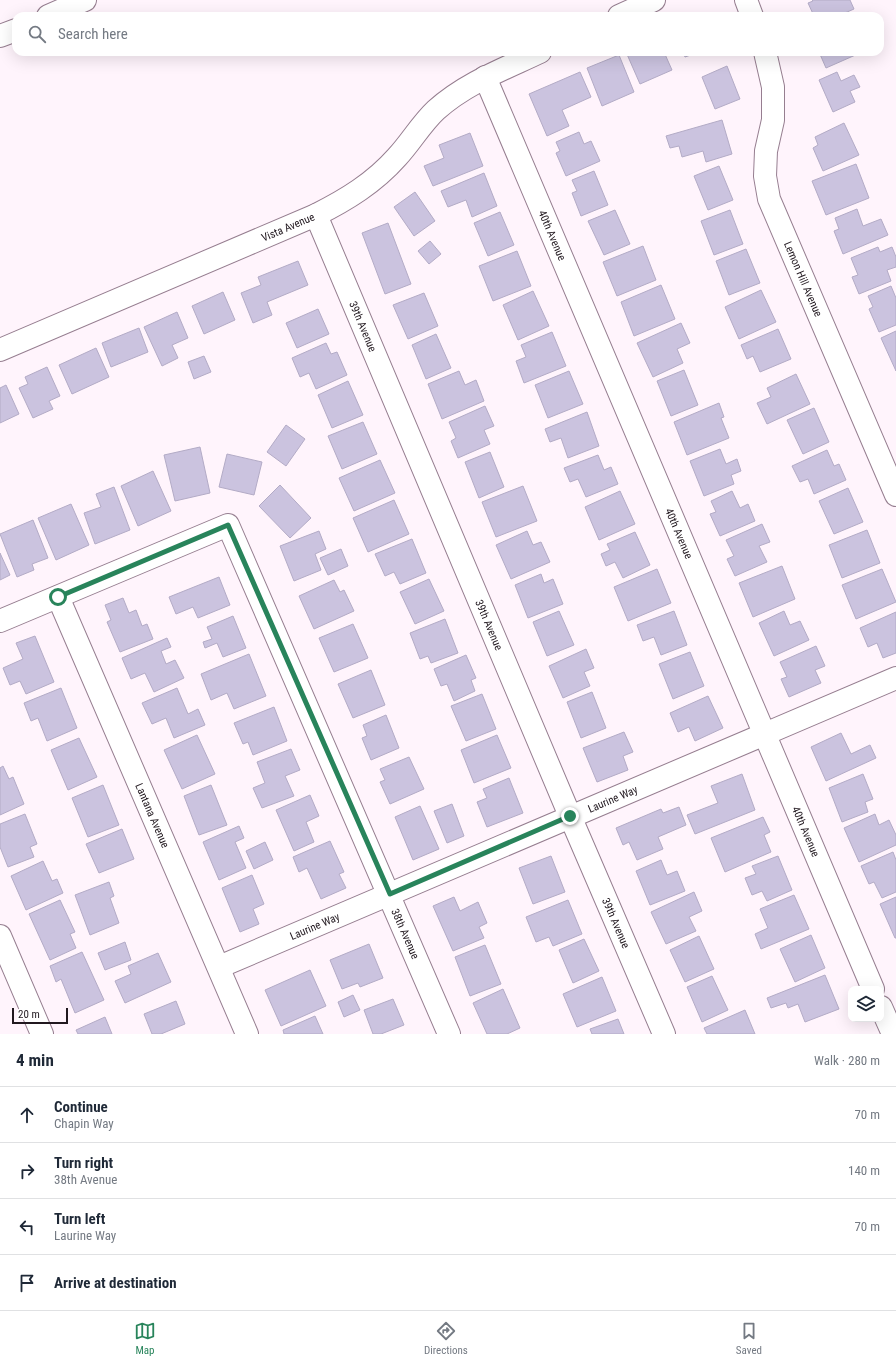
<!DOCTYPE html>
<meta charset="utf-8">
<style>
body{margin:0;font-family:"Roboto Condensed",sans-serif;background:#f6f6f7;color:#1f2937}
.controls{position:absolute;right:12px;bottom:12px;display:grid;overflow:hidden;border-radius:8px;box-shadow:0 4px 16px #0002}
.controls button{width:36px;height:36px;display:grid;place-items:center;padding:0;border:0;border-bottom:1px solid #e0e1e3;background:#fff;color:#1f2937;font:20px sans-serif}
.scale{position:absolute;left:12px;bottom:10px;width:56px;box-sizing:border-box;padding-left:4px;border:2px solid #21181f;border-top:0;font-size:11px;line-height:14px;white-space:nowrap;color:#21181f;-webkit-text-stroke:3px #fff;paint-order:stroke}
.stop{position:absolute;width:12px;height:12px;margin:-9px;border:3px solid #28845b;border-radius:50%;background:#fff}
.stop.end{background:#28845b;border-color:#fff;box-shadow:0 1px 4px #0008}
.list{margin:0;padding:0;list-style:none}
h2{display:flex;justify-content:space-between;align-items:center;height:52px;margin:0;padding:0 16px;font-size:17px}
h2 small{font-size:13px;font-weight:400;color:#747a83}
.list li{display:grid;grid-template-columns:26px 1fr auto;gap:12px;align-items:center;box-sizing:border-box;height:56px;padding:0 16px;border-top:1px solid #e0e1e3}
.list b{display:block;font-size:15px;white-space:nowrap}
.list p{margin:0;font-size:13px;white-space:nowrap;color:#747a83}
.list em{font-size:13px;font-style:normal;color:#747a83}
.icon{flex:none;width:22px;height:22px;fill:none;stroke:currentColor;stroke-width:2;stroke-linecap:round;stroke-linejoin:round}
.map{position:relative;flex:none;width:896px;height:1034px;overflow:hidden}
.search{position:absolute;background:#fff;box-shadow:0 4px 16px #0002;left:12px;right:12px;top:12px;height:44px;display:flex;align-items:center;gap:10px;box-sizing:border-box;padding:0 14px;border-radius:12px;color:#747a83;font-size:15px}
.sheet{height:276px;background:#fff}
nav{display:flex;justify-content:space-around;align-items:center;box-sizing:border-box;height:56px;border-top:1px solid #e0e1e3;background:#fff;font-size:11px;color:#747a83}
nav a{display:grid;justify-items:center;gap:2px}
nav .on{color:#28845b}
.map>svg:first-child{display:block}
.building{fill:#cbc3df;stroke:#b3abc6}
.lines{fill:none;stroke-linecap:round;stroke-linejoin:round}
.minor-casing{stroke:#967e90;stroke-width:24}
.minor{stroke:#fff;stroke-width:22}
.route{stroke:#28845b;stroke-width:5}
.labels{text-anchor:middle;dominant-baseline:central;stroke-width:3.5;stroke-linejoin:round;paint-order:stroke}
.street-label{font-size:11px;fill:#21181f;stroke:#fff}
</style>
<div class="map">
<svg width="896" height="1034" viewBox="0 0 896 1034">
<rect width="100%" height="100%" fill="#fff4fc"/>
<g class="building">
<path d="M812,0H850L854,9L838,16H814L808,3L813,1Z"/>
<path d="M626,52H664L672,70L640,84Z"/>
<path d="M683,52H699L685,57Z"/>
<path d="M819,52H860V53L826,68Z"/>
<path d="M619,55L634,92L602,106L587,68Z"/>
<path d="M727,66L740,99L715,109L702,77Z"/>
<path d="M580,72L591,97L562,110L569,126L547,136L529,94Z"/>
<path d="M837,72L841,81L854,75L860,87L850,91L855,102L833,112L819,80Z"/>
<path d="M722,120L732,154L706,162L703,151L682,157L679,146L670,148L666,136Z"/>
<path d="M844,123L859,155L823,171L813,148L818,145L815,137Z"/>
<path d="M579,132L584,144L591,141L600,161L566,176L556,153L560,151L556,142Z"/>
<path d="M470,133L483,166L433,186L424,166L444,158L439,145Z"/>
<path d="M856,164L869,198L826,215L812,181Z"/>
<path d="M719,166L733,200L708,210L694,176Z"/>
<path d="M594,171L608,205L581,216L572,193L577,191L572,180Z"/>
<path d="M484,173L497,206L472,217L466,200L448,207L441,191Z"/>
<path d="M415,192L435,221L414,236L394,207Z"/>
<path d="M857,209L863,226L881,219L888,235L843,254L834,231L839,229L835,218Z"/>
<path d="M615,210L630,244L604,255L588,221Z"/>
<path d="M730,210L743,244L714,255L701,221Z"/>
<path d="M500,212L514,245L488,256L474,223Z"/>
<path d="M388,223L411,284L385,294L362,233Z"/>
<path d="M430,241L441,254L429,264L418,251Z"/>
<path d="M643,246L656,280L617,296L603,262Z"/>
<path d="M878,247L880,252L892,247L896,257V267L887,270L891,281L859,294L852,277L858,275L851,258Z"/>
<path d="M746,249L760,283L729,295L716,261Z"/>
<path d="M517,251L531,286L493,301L479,266Z"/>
<path d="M298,261L308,285L267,302L272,315L253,323L241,293L261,285L258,277Z"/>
<path d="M661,285L675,319L634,336L621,302Z"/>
<path d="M891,286L896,298V325L879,332L869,309L873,307L868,296Z"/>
<path d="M761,290L776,322L739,339L725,307Z"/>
<path d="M533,291L549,326L518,340L503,305Z"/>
<path d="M223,292L235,320L204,334L192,306Z"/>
<path d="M424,293L438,326L408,339L393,305Z"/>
<path d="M318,309L329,334L297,348L286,323Z"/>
<path d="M177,312L188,338L172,345L178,358L162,366L144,327Z"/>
<path d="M681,323L690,343L677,349L683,363L653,377L637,343Z"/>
<path d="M139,328L148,352L111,367L102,343Z"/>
<path d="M778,329L791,359L760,372L753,356L747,359L741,345Z"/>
<path d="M896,331V371L881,338Z"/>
<path d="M552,332L566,366L524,383L516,361L526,357L521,345Z"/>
<path d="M436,334L451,368L426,379L412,345Z"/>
<path d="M326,343L331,354L337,352L347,375L316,389L309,373L300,377L292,358Z"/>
<path d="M96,348L109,377L72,394L59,365Z"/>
<path d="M204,356L211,372L194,379L188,362Z"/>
<path d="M47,367L60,396L49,401L53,409L33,418L19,388L28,384L25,377Z"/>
<path d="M684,370L698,405L671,416L657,381Z"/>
<path d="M459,371L465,385L476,380L484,401L442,419L428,384Z"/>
<path d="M569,371L583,404L548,418L535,385Z"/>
<path d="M796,374L810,404L767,424L757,403L771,397L767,388Z"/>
<path d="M348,381L363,415L332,428L318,395Z"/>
<path d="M6,385L19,414L0,423V388Z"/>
<path d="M719,403L724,417L721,418L729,438L687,455L674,422Z"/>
<path d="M485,406L494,426L484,430L490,444L458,458L451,441L456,438L449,422Z"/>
<path d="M814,408L829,442L803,454L787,420Z"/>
<path d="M587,412L599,446L568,458L561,438L550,442L545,429Z"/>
<path d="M363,422L377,454L342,469L328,436Z"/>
<path d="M286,425L305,439L286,466L267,452Z"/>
<path d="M200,447L210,493L175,501L164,455Z"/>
<path d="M720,449L726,464L737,459L741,471L731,475L734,484L704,496L690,461Z"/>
<path d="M827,450L834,466L839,464L846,480L814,494L808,479L800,482L792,466Z"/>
<path d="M490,452L504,487L479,498L465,462Z"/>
<path d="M227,454L262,462L254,495L219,487Z"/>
<path d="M598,455L604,470L611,467L618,484L586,497L578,479L570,482L564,468Z"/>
<path d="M380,460L395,493L354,511L339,478Z"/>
<path d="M153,471L171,511L138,526L121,486Z"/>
<path d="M280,485L311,518L290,538L259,506Z"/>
<path d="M523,486L537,521L496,537L482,502Z"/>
<path d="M114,487L130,530L95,544L84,513L101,507L96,494Z"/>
<path d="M848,488L863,522L834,534L819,501Z"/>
<path d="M620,491L635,524L599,540L585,507Z"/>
<path d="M732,491L740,508L748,504L755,521L720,536L710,514L716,512L711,501Z"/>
<path d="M394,500L409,534L368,552L353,518Z"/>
<path d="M71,504L89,545L56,560L38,518Z"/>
<path d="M33,520L48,558L32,564L34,570L17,577L0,534Z"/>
<path d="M762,524L770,542L759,546L767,562L735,576L727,559L734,556L726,540Z"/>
<path d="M867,530L880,563L842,578L829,545Z"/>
<path d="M319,531L326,549L315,554L321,570L294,581L280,546Z"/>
<path d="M527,531L533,545L541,542L550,562L511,579L496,545Z"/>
<path d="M635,532L650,565L623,578L615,562L606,566L601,554L610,550L607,544Z"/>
<path d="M412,539L426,573L400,584L394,572L385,576L375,554Z"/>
<path d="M341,549L348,566L328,575L320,558Z"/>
<path d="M0,553L10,575L0,580Z"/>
<path d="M782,566L795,599L753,617L739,583Z"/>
<path d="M657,569L671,603L628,621L614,587Z"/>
<path d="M882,569L896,602L856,619L842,585Z"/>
<path d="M541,574L544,583L553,579L563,604L528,618L515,585Z"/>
<path d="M219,577L230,605L198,618L193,607L176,614L169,597Z"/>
<path d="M429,579L444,611L415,624L400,592Z"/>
<path d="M334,580L340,592L344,590L354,611L314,629L299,596Z"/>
<path d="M123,598L129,613L136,610L142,626L147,624L153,639L120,652L107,622L111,620L105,605Z"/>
<path d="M559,611L574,645L547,656L533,622Z"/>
<path d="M674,611L687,645L661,655L654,637L643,641L637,625Z"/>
<path d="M784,611L790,625L800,621L809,640L774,656L759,623Z"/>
<path d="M896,612V653L883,658L877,643L868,647L860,628Z"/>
<path d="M233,616L246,648L223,657L217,643L205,648L203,642L212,639L207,627Z"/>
<path d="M445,619L458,653L431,663L428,656L420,659L410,633Z"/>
<path d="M353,624L368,658L334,672L319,638Z"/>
<path d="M35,636L54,682L26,694L20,681L10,685L3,668L23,659L16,643Z"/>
<path d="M167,638L171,647L161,651L166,664L175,660L184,678L154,692L145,673L131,679L122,658Z"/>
<path d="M816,646L825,666L815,670L821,683L789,697L781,679L787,677L780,662Z"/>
<path d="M586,649L594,668L584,672L590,686L563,698L549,666Z"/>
<path d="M690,652L704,686L673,699L659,664Z"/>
<path d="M249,654L266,696L234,709L227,693L211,700L201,674Z"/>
<path d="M466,655L476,678L471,680L475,691L454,701L447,684L441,686L434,669Z"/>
<path d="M371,670L385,705L353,718L338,684Z"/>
<path d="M61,688L77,728L47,741L38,718L31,721L24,703Z"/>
<path d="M177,688L188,714L198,709L205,725L174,738L166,718L152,724L142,703Z"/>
<path d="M592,692L606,728L581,738L567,702Z"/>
<path d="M482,694L496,729L466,741L451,706Z"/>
<path d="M708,696L723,728L695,741L689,727L678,732L670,713Z"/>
<path d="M274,707L287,741L253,755L248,742L243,744L234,723Z"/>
<path d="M386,715L399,748L371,760L362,738L367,736L363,725Z"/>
<path d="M624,732L633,752L623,756L628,770L597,782L583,748Z"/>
<path d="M841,733L851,754L870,745L876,758L826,781L811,747Z"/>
<path d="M197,735L215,774L182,789L164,750Z"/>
<path d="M497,735L511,768L474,783L461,750Z"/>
<path d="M79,738L97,777L68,790L51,750Z"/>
<path d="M291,749L300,770L285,776L294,796L262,808L253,788L265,783L257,762Z"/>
<path d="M409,757L424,789L390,804L380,782L385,780L380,769Z"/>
<path d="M3,766L9,779L13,777L24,804L0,815V768Z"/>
<path d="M742,774L755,810L695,834L687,815L718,803L711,786Z"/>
<path d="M863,774L873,799L865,802L868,812L842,822L829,788Z"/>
<path d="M509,778L523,813L487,827L477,802L487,798L483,789Z"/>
<path d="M103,785L119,825L88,837L72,798Z"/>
<path d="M211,785L227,825L199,835L184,796Z"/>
<path d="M310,795L319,816L306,822L314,842L294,851L276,810Z"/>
<path d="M452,804L464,836L447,843L434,811Z"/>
<path d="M420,806L439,849L413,860L395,817Z"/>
<path d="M679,807L686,825L658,837L663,849L637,860L629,842L623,845L616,828L661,809L663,813Z"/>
<path d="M25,814L37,844L30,847L34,857L8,867L0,847V824Z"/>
<path d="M875,814L879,825L889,820L896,835V845L859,862L844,828Z"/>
<path d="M763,817L770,832L764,835L771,852L725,872L711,838Z"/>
<path d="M239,826L244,838L235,842L246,868L219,880L203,842Z"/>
<path d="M122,829L134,859L99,873L86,844Z"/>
<path d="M330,841L344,872L339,874L346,888L321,899L307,868L299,872L293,857Z"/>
<path d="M265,842L273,860L254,869L246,851Z"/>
<path d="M893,852L896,860V892L882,898L874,882L869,884L861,866Z"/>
<path d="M551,856L565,892L533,904L519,868Z"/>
<path d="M778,856L792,890L767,901L762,891L752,895L745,878L756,874L752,866Z"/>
<path d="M661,860L667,875L677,871L685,891L650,905L636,871Z"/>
<path d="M43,861L52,881L57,879L63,893L26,910L11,876Z"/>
<path d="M252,875L264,904L253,909L259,924L240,932L222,888Z"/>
<path d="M109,882L114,896L110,898L119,923L90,935L75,895Z"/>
<path d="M694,892L702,911L689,917L696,931L666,944L651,912Z"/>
<path d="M794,895L809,929L761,949L755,934L768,928L760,909Z"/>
<path d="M454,897L460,911L478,902L487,923L479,927L484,938L453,951L433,906Z"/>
<path d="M896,897V938H895L880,904Z"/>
<path d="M60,900L75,932L70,934L76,948L50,960L29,914Z"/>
<path d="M568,900L582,934L553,946L549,937L536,942L526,917Z"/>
<path d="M811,935L825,968L795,982L780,949Z"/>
<path d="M699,936L714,969L685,982L670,950Z"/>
<path d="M584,939L599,971L573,983L559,950Z"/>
<path d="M125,942L131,960L105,970L98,953Z"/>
<path d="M369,944L383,978L360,987L358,983L342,989L330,960Z"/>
<path d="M485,945L501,984L470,996L455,957Z"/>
<path d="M82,952L104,1000L75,1013L61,979L56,982L50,966Z"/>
<path d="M158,953L171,982L125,1003L115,981L131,974L128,966Z"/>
<path d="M310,970L326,1006L281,1026L265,990Z"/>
<path d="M825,975L839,1009L805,1022L798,1004L788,1008L786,1003L771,1008L767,998Z"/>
<path d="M712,976L728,1010L702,1022L687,987Z"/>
<path d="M602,977L616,1011L577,1027L563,994Z"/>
<path d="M503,989L520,1028L507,1034H487L473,1003Z"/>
<path d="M353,995L360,1010L344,1017L338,1002Z"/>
<path d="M393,999L404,1025L381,1034H373L364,1010Z"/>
<path d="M176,1001L185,1024L161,1034H152L144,1014Z"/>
<path d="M745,1010L755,1034H707L704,1028Z"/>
<path d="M315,1016L323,1034H284L283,1030Z"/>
<path d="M105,1017L112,1034H78L76,1030Z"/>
<path d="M618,1019L624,1034H592L590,1029Z"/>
</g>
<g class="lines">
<g class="minor-casing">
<g id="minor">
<path d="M746,0L752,16"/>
<path d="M48,16L85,0"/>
<path d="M619,16L654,0"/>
<path d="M0,36L16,30"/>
<path id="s1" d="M765,52L773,87V120L766,151L765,176L769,199L896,495"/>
<path id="s2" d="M485,77L873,989"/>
<path id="s3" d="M316,215L570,816L664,1034"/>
<path id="s4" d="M0,350L316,215C346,200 374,183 397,157C411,142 421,124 436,110C466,83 504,69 540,52"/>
<path id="s5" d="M58,597L247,1034"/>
<path id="s6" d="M0,621L228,525L449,1034"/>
<path d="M0,936L42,1034"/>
<path id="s7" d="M219,967L896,678"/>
<path d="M881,1007L893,1034"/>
</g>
</g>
<use href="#minor" class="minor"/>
</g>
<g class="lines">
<path class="route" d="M58,597L228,525L390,894L570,816"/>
</g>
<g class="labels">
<g class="street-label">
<text stroke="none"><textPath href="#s4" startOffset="313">Vista Avenue</textPath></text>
<text stroke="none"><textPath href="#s2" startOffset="172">40th Avenue</textPath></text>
<text stroke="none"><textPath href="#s1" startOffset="236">Lemon Hill Avenue</textPath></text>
<text stroke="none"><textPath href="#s3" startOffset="121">39th Avenue</textPath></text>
<text stroke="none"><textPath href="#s2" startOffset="496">40th Avenue</textPath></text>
<text stroke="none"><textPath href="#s3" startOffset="445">39th Avenue</textPath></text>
<text stroke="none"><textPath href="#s7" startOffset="428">Laurine Way</textPath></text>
<text stroke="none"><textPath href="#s5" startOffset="238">Lantana Avenue</textPath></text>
<text stroke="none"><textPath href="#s2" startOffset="820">40th Avenue</textPath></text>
<text stroke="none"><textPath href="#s3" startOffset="769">39th Avenue</textPath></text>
<text stroke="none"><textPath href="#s7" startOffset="104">Laurine Way</textPath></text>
<text stroke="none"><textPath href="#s6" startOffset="693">38th Avenue</textPath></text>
</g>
</g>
</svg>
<div class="controls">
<button><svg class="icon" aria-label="layers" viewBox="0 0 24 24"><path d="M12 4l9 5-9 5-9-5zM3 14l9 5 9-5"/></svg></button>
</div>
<div class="scale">20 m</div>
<div class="stop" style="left:58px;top:597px"></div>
<div class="stop end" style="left:570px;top:816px"></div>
<div class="search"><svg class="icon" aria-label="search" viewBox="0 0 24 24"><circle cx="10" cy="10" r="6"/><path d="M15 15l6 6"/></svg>Search here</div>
</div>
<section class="sheet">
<h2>4 min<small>Walk · 280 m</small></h2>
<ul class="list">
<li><svg class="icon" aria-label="ahead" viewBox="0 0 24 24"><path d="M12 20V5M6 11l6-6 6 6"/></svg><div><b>Continue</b><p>Chapin Way</p></div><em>70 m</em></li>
<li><svg class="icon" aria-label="right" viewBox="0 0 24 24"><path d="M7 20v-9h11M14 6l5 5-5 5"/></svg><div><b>Turn right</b><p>38th Avenue</p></div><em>140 m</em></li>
<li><svg class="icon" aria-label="left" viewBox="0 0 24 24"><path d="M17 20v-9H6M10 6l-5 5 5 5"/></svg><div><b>Turn left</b><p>Laurine Way</p></div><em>70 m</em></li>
<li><svg class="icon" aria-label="arrive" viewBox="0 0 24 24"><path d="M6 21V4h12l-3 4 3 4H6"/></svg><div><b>Arrive at destination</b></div></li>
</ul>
</section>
<nav>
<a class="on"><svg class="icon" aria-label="map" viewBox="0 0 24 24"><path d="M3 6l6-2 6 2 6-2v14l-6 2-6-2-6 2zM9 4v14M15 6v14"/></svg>Map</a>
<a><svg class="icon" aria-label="directions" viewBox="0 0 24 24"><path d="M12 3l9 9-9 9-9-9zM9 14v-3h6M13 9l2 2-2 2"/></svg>Directions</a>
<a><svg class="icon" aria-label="saved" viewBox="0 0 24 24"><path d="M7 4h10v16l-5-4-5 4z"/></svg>Saved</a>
</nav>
